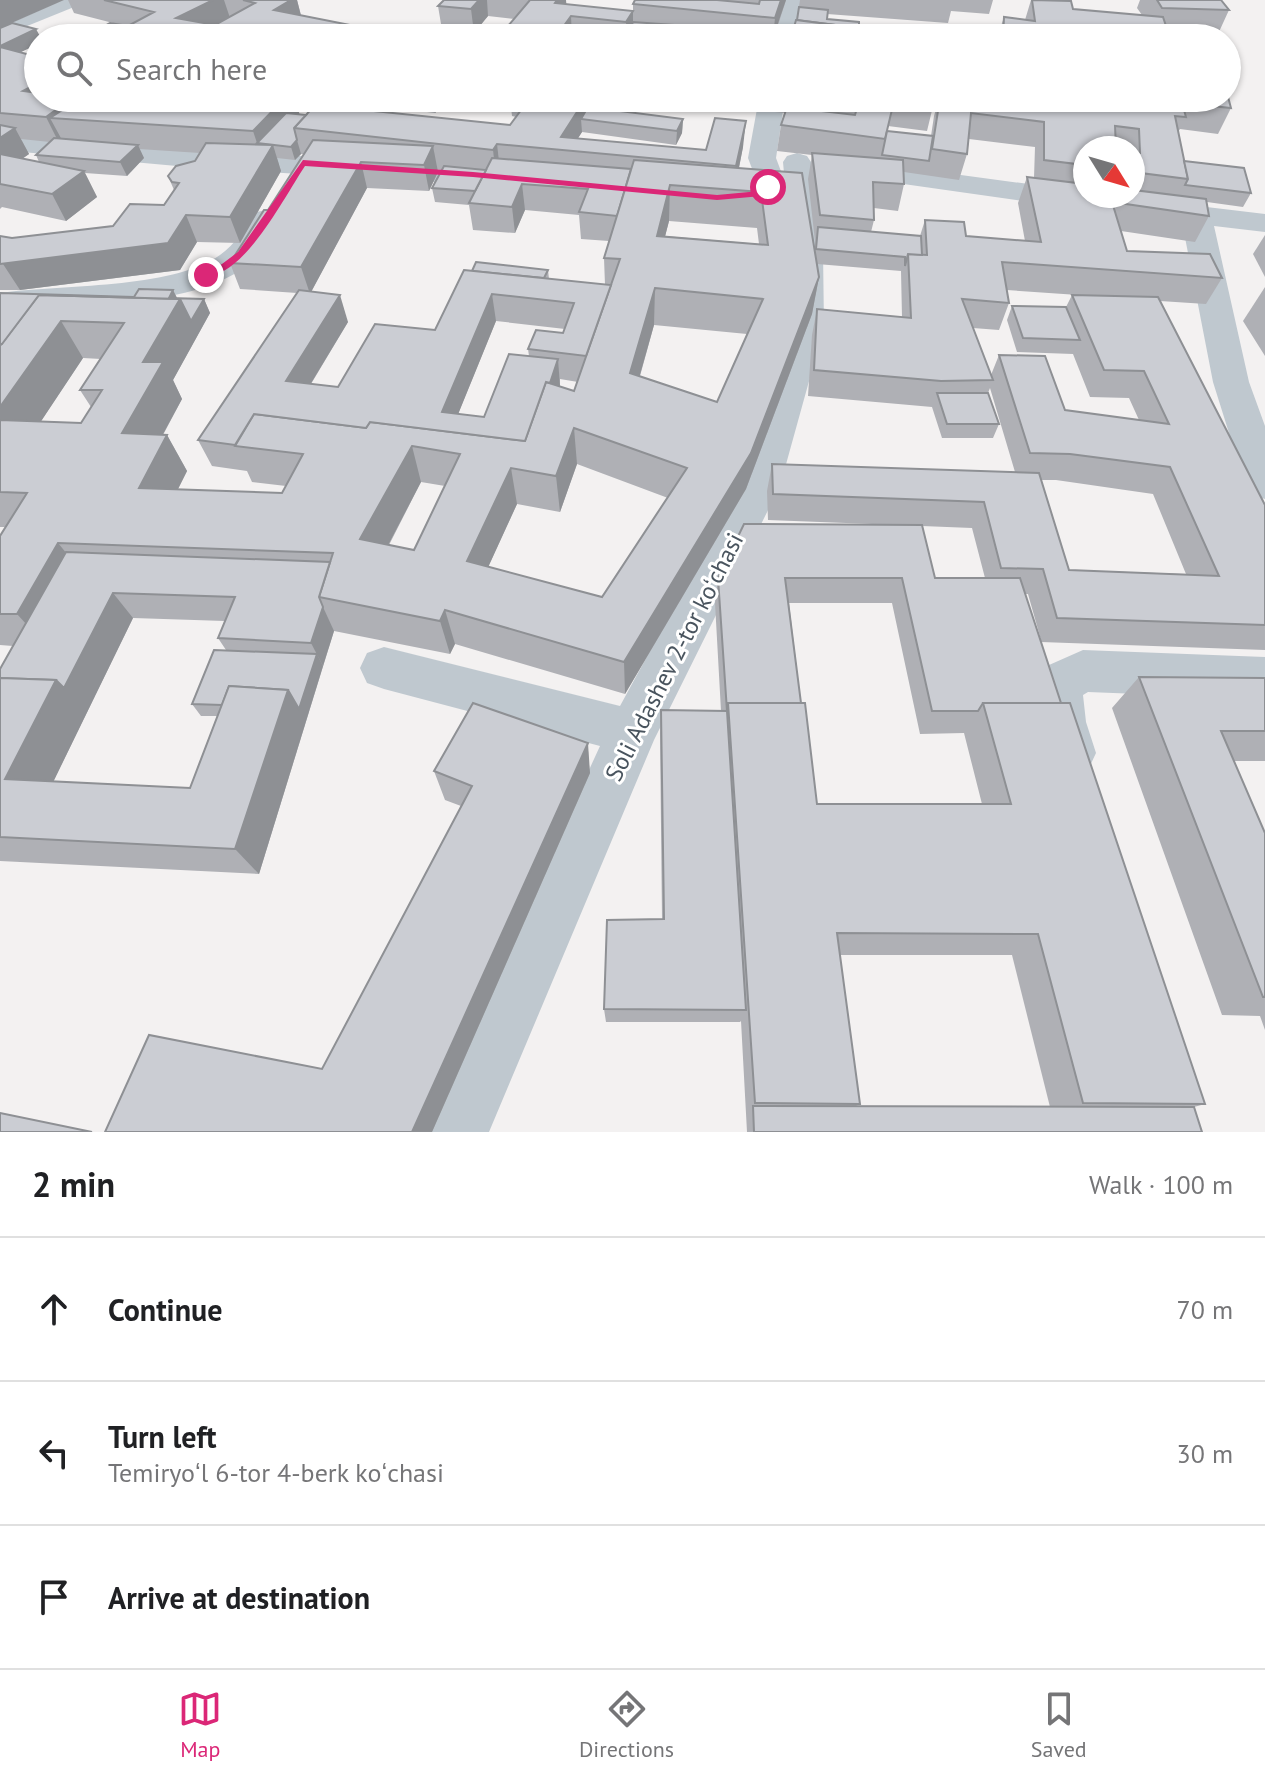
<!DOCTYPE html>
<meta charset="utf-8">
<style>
body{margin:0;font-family:"PT Sans",sans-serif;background:#f6f6f6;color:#202124}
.compass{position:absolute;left:1073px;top:136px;width:72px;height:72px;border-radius:50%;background:#fff;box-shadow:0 2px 6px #0004;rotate:127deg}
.stop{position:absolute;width:24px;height:24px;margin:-18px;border:6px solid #db2777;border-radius:50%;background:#fff}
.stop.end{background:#db2777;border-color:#fff;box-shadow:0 2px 8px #0008}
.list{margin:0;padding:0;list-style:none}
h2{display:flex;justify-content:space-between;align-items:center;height:104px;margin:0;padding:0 32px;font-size:34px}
h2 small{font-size:26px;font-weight:400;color:#757577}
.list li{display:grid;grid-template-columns:52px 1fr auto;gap:24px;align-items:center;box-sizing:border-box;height:144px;padding:0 32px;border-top:2px solid #e0e0e0}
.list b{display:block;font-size:30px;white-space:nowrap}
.list p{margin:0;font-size:26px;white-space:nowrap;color:#757577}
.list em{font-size:26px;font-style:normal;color:#757577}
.icon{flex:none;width:44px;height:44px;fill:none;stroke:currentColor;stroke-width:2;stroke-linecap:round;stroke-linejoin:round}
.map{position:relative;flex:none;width:1265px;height:1132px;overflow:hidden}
.search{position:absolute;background:#fff;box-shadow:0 2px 6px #0004;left:24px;right:24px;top:24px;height:88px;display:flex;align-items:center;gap:20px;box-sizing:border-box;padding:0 28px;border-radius:44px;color:#757577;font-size:30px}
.sheet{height:536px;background:#fff}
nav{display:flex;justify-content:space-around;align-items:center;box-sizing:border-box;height:112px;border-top:2px solid #e0e0e0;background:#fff;font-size:22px;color:#757577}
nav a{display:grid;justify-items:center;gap:4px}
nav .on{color:#db2777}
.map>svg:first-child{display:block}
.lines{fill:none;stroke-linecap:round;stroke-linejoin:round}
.minor{fill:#bfc8cf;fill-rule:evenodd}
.tertiary{fill:#bfc8cf;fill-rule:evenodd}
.wall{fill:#afb0b5;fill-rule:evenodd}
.shaded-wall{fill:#8e9094}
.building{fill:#cbcdd3;stroke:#8e9094;stroke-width:2;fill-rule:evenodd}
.route{fill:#db2777}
.labels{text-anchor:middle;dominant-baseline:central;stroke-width:6;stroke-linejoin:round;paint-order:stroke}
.street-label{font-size:24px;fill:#49545e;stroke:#fff}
</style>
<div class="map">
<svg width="1265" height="1132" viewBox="0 0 1265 1132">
<rect width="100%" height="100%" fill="#f3f1f1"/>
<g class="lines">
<g class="minor">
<path d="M780,0H802L795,38H771Z"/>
<path d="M759,98H785L776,158L782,174L783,187L773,200L728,206L717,203L713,197L717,191L753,186L754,174L748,158Z"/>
<path d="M0,134L199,150L500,168L510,171L515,177L510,183L500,186L199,168L0,150Z"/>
<path d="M797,153L807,156L811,162L823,251L824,327L780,486L654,740L489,1132H423L600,746L384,689L367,683L360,668L367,653L384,647L620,706L740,486L790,327L791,251L783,162L787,156Z"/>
<path d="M843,159L1080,191L1095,200L1091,206L1080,209L833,174L829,168L833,162Z"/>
<path d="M1148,200L1265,214V232L1214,226L1249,382L1265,426V499L1251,495L1245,484L1213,382L1182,222L1137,215L1133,209L1137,203Z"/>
<path d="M267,210L278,212L282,219C272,236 261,255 245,267C189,309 68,304 0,313V293C62,284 169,290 220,255C235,244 246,228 256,212Z"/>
<path d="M1083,650L1265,657V699L1088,692L1083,695L1086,722L1096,753L1088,770L1070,776L1052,770C1038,740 1025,700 1040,669Z"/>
</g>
<path class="tertiary" d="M52,0H82L79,5L0,37V22Z"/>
</g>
<g class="wall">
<path d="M64,0L12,23L38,38V44L20,52L38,98H73L75,102L179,98L173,102L236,106L245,98H295L299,114L510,125L516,117L512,116L510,98H507H676L671,110L601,101L596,108L683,119L682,133L676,145L582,132L577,139L706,150L743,147L739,168L815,249V241L808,179L812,155L777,151L781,125L785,113L775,112L776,98H935L927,131L888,126L881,158L887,131L931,136L934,116L939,98H1227L1231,108L1218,134L1180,129L1178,132L1184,161L1251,193L1243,207L1207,202L1209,216L1195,242L1121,231L1127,251L1222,278L1206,304L1160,301L1265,505V650L1041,642L1061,703L1205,1104L1194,1107L1202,1132H747L741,1021L740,1022H606L604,1009L662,919L660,733L661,710L721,711L715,603L718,578L898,525L768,520L767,491L772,464L1015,472L990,388L988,393L999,424L993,438H942L932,407L808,396L812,335L817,309L902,317L901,271L817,264L819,277L812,314L746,489L625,694L455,644L450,654L334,631L259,874L0,861V669L13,646L0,645V536L6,527H0V293L134,297L173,290L177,298L204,299L210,313L173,380L182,399L163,435H167L187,471L178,489L282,493L286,486L252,482L247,471L212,466L198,440L297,293L240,289L230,263L268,210L304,154H301L295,160L277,158L281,171L240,243L197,242L180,270L20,290H0V236L12,238L113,226L164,205L174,190L168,176L195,161L200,153L139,149L144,158L127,176L85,173L97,197L66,221L2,207L0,209V28ZM21,139L50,142L36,155L39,162L22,159L29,154ZM969,139L1035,147L1034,178L1027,177L1018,203L1025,241L966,236L925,220L920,236L871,232L874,220V208L898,211L904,184V172L959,180L967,154ZM1085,148H1133V196H1085ZM437,169L442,170L432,188L435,202L469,205L473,230L515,233L525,210L579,215L581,239L609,241L604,258L605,285L549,279L548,270L472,271L435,330L338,387L311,384L348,322L311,292L367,188L429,191L438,172ZM669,221L757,228L759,244L665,236ZM1007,290L1078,295H1072L1066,307L1012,306L1007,320L1017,352L1073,354L1090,397L1129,398L1139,420L1065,410L999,355L991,375L973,328L999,330L1009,303ZM496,321L565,329L563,333L528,349L529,356L484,417L458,414ZM654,325L747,334L717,402L640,376ZM83,358L101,359L80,390L91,407L81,423L41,421ZM560,379L578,382L574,391L560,387ZM577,464L668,498L602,597L488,567L517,504L560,512ZM1041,480H1056L1153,494L1186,574L1069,570ZM421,482L445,486L414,550L389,545ZM922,526L972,528L985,578H935ZM1025,594H1028L1041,640ZM789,603H892L920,734L964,733L982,804H817L801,703ZM133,618L225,621L218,638L226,650L192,704L201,716H217L190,788L53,782ZM840,955H1012L1050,1107L856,1106L860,1104Z"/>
<path d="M68,0H297L301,15L350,25L353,38H82L113,23L74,13Z"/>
<path d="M444,0H566V4L633,11V4L635,0H786L774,38H502V33L514,19L488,16L474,33L442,30L438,6Z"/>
<path d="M800,0H993L989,14L951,11L948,23L827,14V19L859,28L937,38H791L797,20Z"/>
<path d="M1031,0H1061L1073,9L1142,15L1137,8L1140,0H1221L1229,10L1218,34L1168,32L1169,35L1198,38H986L989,27L1000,29L1004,17L1025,20Z"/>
<path d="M1227,41L1233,52L1227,65Z"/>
<path d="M393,98H448L435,113L395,108Z"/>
<path d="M726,98H768L767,106L726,102Z"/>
<path d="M1265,235V277L1253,254Z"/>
<path d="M1265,287V356L1243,321Z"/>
<path d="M1139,677L1265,678V761H1234L1265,833V1030L1260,1016L1222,1015L1112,708Z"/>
<path d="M434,771L590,773L432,1132H105L322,1069L461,806L445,800Z"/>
</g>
<g class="shaded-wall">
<path d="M0,0H64L0,28Z"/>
<path d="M213,0H224L230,18L195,37L176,18Z"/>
<path d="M291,0H297L302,20L274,10Z"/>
<path d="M479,0H487L488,16L474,33L471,9Z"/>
<path d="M557,0H566L567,12L555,3Z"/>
<path d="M781,0H786L773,38L775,18Z"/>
<path d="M633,11V35H628L627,38L626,22Z"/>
<path d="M571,16L572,38H555Z"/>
<path d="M273,25L277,38H251Z"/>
<path d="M350,25L353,38H332V37Z"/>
<path d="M36,29L41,38H38V44L0,62V46Z"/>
<path d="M167,32L169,38H157Z"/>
<path d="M38,83V98L23,91Z"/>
<path d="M73,98L83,120L50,118L62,140L59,143L46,117Z"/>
<path d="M133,98H179L142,124L131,99Z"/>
<path d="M285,98H295L300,116L257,143L253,131Z"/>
<path d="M433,98H448L435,113Z"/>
<path d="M594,98H601V101L589,121L588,107Z"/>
<path d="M671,98H676L671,110Z"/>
<path d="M584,101L585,119H581L582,132L570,151L561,137Z"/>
<path d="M683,119L682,133L676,145L677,131Z"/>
<path d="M746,121L743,147L734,192L736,166Z"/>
<path d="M15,128L29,154L0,174V138Z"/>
<path d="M297,140L301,154L295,160L291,147Z"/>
<path d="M497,144L500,170L496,176L493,150Z"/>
<path d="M138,145L144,158L127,176L120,162Z"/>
<path d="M273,145L281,171L240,243L230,217Z"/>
<path d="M433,146L438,172L429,191L424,165Z"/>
<path d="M361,162L367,188L310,294L301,267Z"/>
<path d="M84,171L97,197L66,221L52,194Z"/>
<path d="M522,184L525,210L515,233L512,207Z"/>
<path d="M670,185L669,221L656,272L657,236Z"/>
<path d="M186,215L197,242L180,270L20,290L3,264Z"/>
<path d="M819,277L812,314L746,489L625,694L624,662Z"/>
<path d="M655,288L654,325L630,410V373Z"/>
<path d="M173,290L179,302L180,299H204L210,313L173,380L182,399L144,469L122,433L143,362Z"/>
<path d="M492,294L496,321L448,439L442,412Z"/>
<path d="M340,295L348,322L296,408L286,381Z"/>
<path d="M61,321L83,358L18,456L0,432V407Z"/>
<path d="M558,359L560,386L526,450Z"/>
<path d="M574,428L577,464L560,512L556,476Z"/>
<path d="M167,435L187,471L161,523L139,488Z"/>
<path d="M412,446L421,482L373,574L360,539Z"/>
<path d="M511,468L517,504L475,596L467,561Z"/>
<path d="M58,543L86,577L48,648L17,614Z"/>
<path d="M113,593L133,618L41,807L5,779L56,680Z"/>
<path d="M323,607L334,631L323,666L311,643Z"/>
<path d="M445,610L455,644L450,654L440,621Z"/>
<path d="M317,654L323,666L259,874L235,849L288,690Z"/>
<path d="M588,743L590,773L432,1132H412Z"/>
</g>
<g class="building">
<path d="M104,0H213L176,18L215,25L255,3L243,0H291L274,10L350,25L332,37L273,25L251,38H201L167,32L157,38H82L110,23L128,26L154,12Z"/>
<path d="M444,0H479L471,9L438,6Z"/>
<path d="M530,0H557L555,3L633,11L626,22L571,16L555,38H527L528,36L502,33Z"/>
<path d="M635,0H717L759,4L760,0H781L775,18L633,4Z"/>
<path d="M1032,0L1071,1L1073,9L1163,17L1169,35L1198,38H1094L1038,32V38H1003L1004,17L1035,21Z"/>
<path d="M1157,0H1221L1229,10L1162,8Z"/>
<path d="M799,7L828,10L827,19L859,22V28L797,20Z"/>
<path d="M796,20L937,38H834L823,36L822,38H791Z"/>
<path d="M633,22L771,32L770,38H668L628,35Z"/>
<path d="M12,23L36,29L0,46V28Z"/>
<path d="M950,26L981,29L980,38H948Z"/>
<path d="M989,27L1000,29V38H988Z"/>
<path d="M1227,41H1230L1233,52L1227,51Z"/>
<path d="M0,47L38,57V83L23,91L38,93V98H72L46,117L0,113Z"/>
<path d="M1227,93L1231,108L1182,103L1186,117L1175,116L1188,179L1133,172V153H1140L1139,129L1115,126L1116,148H1085V165L1044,160V122L971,113L967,154L932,149L940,98H1227Z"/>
<path d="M81,98H133L131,99L236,106L245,98H285L253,131L50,118Z"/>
<path d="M530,98H563L584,101L561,137L706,150L715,118L746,121L736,166L497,144L493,150L294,128L315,105L510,125Z"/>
<path d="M563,98H594L588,107L683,119L677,131L581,119L585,112L584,101Z"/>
<path d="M860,98H935L934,106L894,101L885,139L781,125L787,107L855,115Z"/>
<path d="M286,113L306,115L294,128L297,140L291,147L257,143Z"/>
<path d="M0,125L15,128L0,138Z"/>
<path d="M887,131L933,136L929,161L882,155Z"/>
<path d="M54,138L138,145L120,162L36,155Z"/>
<path d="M313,140L433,146L424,165L361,162L301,267L230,263L264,210H268Z"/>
<path d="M206,143L273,145L230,217L186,215L168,243L0,264V236L12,238L113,226L130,204L164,205L179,183L172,182L168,176L176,166L195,161Z"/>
<path d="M812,153L903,160L904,184L873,182L874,220L820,215Z"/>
<path d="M0,154L84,171L52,194L0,184Z"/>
<path d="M492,158L631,169L617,216L579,212L588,189L522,184L512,207L469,203Z"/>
<path d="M634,160L802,173L819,277L751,453L624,662L445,610L440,621L319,597L333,553L58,543L17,614H0V536L27,493L0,492V420L81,423L102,390H80L124,323L61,321L0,407V346L39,295L180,299L143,362H163L122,433L167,435L139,488L282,493L303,454L235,446L254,414L366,428L370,422L525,441L546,382L574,391L620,259L604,258ZM670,185L761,192L768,245L657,236ZM655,288L763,299L717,402L630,373ZM574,428L687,468L602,597L467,561L511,468L556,476ZM412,446L460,454L414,550L360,539Z"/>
<path d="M1184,161L1244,168L1251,193L1185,185L1188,179Z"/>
<path d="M444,166L486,170L475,191L432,188Z"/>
<path d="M1027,177L1085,184V196H1133V190L1206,199L1209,216L1112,202L1127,251L1210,254L1222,278L1002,262L1009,303L962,299L993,380L941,381L814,370L817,309L911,318L908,254L927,255L925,220L964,222L966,236L1041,242Z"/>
<path d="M818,227L921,236L922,255L908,254L905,266V257L816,249Z"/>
<path d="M476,262L548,270L544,278L472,271Z"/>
<path d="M464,270L611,285L586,356L528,349L536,330L563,333L574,303L492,294L442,412L484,417L509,354L558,359L550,383L546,382L525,441L370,422L366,428L254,414L235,445L198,440L299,290L340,295L286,381L338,387L375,324L435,330Z"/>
<path d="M139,289L173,290L169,298L204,299L191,321L180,299L39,295L2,344H0V293L134,297Z"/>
<path d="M1072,295L1158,297L1265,505V625L1057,618L1043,569L1001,568L984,502L773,494L772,464L1039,473L1069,570L1219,576L1170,467L1070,454L1030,453L999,355L1045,356L1065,410L1169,424L1144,371L1104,370Z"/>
<path d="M1012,306L1066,307L1080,340L1023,338Z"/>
<path d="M937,393H988L999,424H947Z"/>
<path d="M744,524L922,525L935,578H1020L1061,703H983L978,711H932L902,578H785L801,703H728L727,711L718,578Z"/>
<path d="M66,552L330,562L319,597L323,607L311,643L218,638L235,597L113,593L64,688L56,680L0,678V669Z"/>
<path d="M214,650L317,654L299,709L288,690L229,686L222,705L192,704Z"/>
<path d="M1139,677L1265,678V731H1221L1265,833V997H1263Z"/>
<path d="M0,678L56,680L5,779L190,788L229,686L288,690L235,849L0,837Z"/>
<path d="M473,703L588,743L412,1132H105L149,1035L322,1069L472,786L434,771Z"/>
<path d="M728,703H805L817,804H1011L983,703H1070L1205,1104L1083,1103L1038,934L837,933L860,1104L755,1103Z"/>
<path d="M661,710L727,711L746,1010L604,1009L607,920L664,919Z"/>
<path d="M753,1106L1194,1107L1202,1132H754Z"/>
<path d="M0,1113L92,1132H0Z"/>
</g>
<path class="route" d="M303,160L473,172L717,195L760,191L768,184L772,187L762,196L717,200L473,177L305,166C284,197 244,278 203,277V273L222,264L238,252Z"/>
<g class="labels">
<g class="street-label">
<text transform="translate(674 657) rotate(-63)">Soli Adashev 2-tor koʻchasi</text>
</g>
</g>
</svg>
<svg class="compass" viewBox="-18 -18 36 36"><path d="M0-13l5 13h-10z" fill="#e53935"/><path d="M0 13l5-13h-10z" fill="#757577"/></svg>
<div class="stop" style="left:768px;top:187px"></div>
<div class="stop end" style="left:206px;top:275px"></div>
<div class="search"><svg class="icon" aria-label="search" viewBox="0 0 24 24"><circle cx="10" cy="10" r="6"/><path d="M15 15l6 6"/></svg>Search here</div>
</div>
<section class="sheet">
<h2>2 min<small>Walk · 100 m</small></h2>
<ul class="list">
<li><svg class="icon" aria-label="ahead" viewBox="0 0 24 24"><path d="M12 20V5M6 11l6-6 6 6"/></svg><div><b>Continue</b></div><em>70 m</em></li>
<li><svg class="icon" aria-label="left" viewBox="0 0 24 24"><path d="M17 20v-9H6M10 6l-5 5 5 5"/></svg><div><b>Turn left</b><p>Temiryoʻl 6-tor 4-berk koʻchasi</p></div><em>30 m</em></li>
<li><svg class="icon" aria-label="arrive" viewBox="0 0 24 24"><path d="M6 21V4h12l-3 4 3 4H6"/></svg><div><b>Arrive at destination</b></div></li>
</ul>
</section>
<nav>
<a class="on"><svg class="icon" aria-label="map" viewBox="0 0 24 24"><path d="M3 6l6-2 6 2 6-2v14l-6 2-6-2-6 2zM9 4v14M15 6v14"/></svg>Map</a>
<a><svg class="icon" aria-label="directions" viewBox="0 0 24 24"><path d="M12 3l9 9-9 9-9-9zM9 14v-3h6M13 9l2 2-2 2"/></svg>Directions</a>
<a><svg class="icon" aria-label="saved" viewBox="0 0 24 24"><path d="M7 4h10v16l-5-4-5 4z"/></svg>Saved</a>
</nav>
